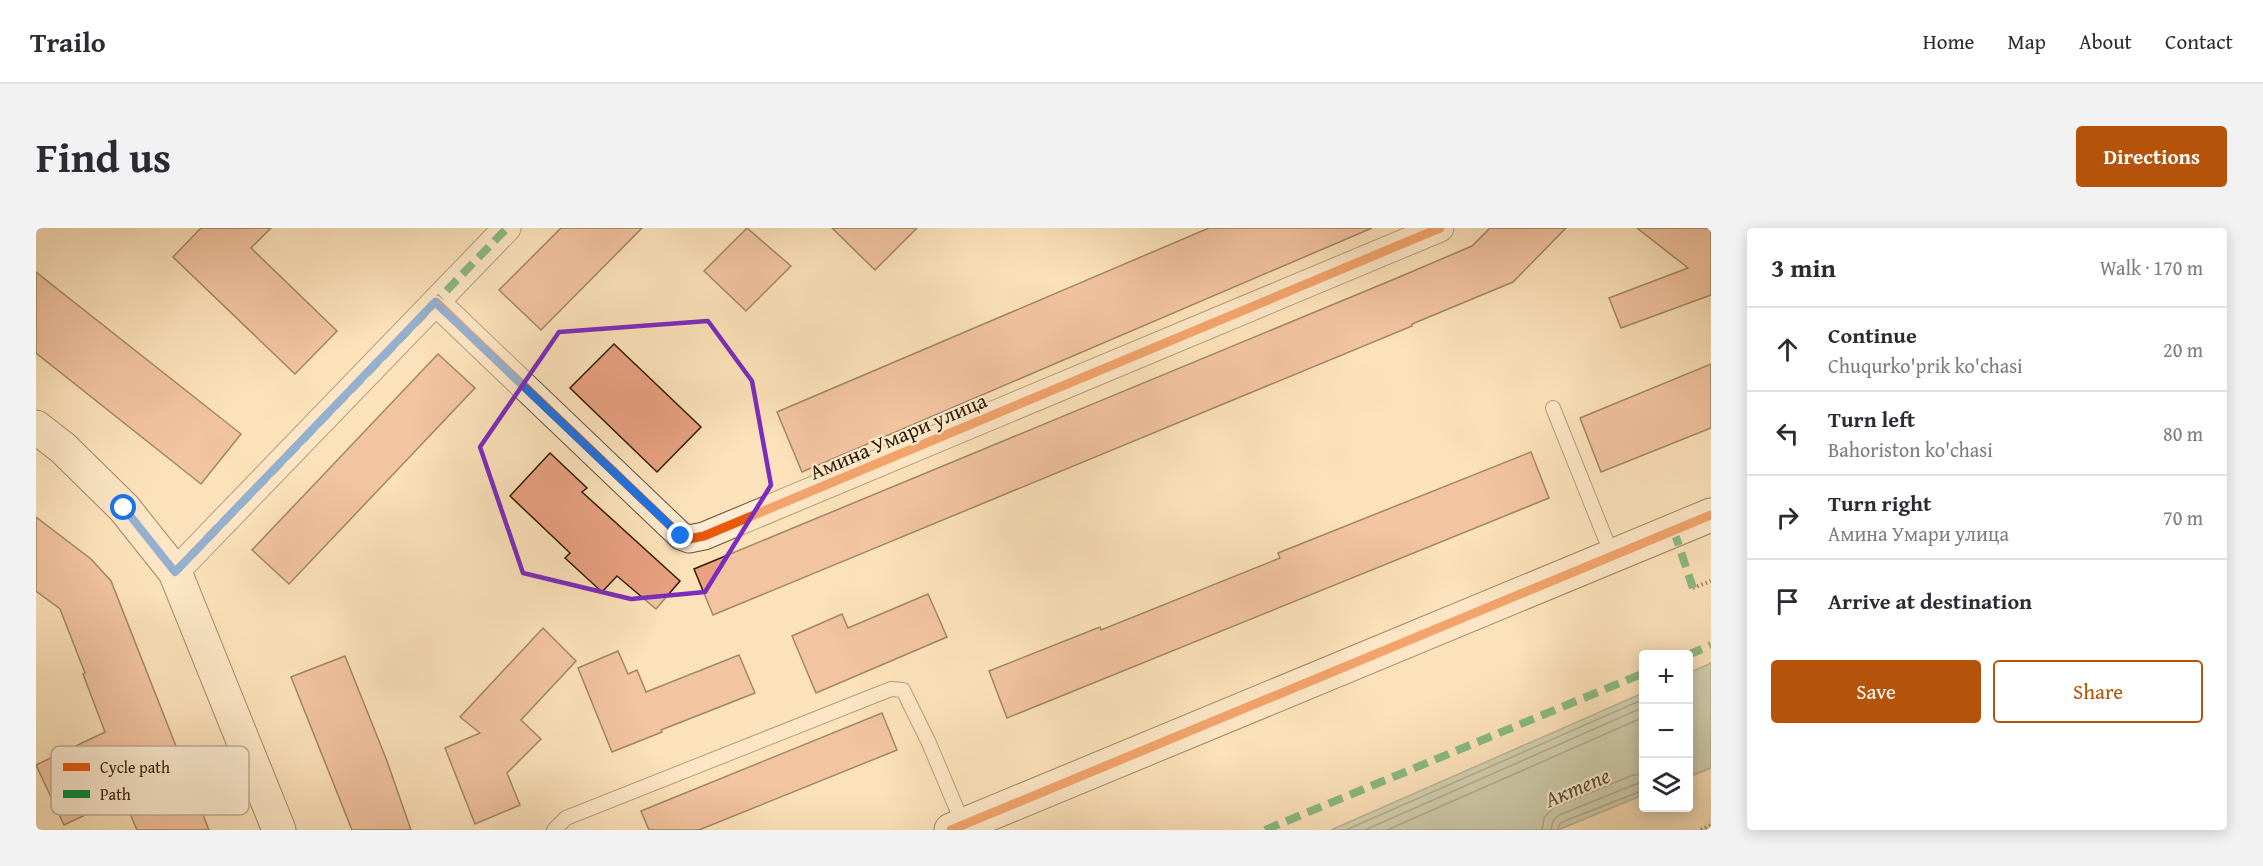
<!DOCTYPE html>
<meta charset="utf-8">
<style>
body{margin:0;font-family:"Gentium Book Plus",serif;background:#f2f2f3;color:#2b2b33}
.controls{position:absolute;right:18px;bottom:18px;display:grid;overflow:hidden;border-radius:6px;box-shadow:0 3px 15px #0003}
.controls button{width:54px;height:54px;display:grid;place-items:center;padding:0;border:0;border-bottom:2px solid #e1e1e2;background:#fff;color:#2b2b33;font:30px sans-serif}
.stop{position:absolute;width:18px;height:18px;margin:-14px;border:4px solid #1a73e8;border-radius:50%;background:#fff}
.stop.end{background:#1a73e8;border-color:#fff;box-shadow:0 2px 6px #0008}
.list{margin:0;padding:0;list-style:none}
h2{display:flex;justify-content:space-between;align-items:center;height:78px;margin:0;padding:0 24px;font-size:26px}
h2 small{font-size:20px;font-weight:400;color:#7c7c81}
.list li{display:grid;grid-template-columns:39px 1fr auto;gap:18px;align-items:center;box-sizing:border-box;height:84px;padding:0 24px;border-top:2px solid #e1e1e2}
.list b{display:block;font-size:22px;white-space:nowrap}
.list p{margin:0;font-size:20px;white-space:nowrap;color:#7c7c81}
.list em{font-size:20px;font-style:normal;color:#7c7c81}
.actions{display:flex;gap:12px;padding:18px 24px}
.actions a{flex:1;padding:14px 0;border:2px solid #b45309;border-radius:6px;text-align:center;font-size:21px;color:#b45309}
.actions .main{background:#b45309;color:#fff}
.icon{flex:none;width:33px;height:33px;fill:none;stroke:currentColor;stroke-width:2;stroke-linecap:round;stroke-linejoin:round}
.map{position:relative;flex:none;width:1675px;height:602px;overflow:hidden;border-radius:6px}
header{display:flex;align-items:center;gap:36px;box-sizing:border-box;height:84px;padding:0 30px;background:#fff;border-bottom:2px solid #e1e1e2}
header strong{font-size:28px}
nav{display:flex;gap:33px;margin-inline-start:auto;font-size:21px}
.intro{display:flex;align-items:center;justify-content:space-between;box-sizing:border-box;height:144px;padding:0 36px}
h1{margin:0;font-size:42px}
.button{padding:15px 27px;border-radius:6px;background:#b45309;color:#fff;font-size:21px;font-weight:700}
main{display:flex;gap:36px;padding:0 36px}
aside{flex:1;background:#fff;border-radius:6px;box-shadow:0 3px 15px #0003}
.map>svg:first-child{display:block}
.water{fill:#a0beac;stroke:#757c67;stroke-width:1.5}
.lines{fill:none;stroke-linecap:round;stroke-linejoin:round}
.shore{stroke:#6a6c56;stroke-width:1.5}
.building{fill:#e9a182;stroke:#341900;stroke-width:1.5}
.lane-casing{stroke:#664b2e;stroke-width:16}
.street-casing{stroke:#664b2e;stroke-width:29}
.secondary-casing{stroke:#341900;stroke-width:35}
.path{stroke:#341900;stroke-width:4;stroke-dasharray:1.5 3;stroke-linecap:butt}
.lane{stroke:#fdecd2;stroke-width:14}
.street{stroke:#fdecd2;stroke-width:27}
.secondary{stroke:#fdecd2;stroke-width:33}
.quiet{stroke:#00873e;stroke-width:8;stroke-dasharray:15 8;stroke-linecap:butt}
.cycleway-casing{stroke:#fdecd2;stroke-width:13}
.cycleway{stroke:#e8590c;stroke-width:9}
.route{stroke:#1a73e8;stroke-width:8}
.marked{fill:none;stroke:#7b2cbf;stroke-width:4.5;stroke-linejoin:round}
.labels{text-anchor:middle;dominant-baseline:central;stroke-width:4.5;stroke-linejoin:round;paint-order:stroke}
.street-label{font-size:21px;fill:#341900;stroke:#fdecd2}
.water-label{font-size:22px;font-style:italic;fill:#5a533c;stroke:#fdecd2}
.key{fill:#fdecd2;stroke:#c1ad93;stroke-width:1.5}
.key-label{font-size:16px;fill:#341900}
</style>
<header>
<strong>Trailo</strong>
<nav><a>Home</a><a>Map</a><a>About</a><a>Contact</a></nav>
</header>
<div class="intro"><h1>Find us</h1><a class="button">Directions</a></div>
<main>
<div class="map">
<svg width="1675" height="602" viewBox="0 0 1675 602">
<rect width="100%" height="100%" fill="#fce2ba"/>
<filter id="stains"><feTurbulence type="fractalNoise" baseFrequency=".00333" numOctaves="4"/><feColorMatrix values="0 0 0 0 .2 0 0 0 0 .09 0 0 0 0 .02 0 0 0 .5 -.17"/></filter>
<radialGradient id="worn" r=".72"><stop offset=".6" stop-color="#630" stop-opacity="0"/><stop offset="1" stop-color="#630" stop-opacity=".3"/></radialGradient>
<g class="water">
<path d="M1675,435V540L1653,549V445Z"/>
<path d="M1607,465V567L1522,602H1295Z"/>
</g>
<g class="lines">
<g class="shore">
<path d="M1310,602L1608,471"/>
<path d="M1329,602L1608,479"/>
<path d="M1351,602L1608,489"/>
<path d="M1506,602L1508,590L1517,580L1597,547L1608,546"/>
<path d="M1515,602L1517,593L1523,587L1600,556L1608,555"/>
<path d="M1522,602L1523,597L1526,594L1608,562"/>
</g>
</g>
<g class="building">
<path d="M165,0H235L215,20L301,103L259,146L137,29Z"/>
<path d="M525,0H606L505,102L463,62Z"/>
<path d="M711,0L755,38L710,83L668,43Z"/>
<path d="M796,0H881L839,42Z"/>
<path d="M1173,0H1336L766,244L741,184Z"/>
<path d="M1454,0H1530L1477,54L1376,96V98L677,387L658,341L1361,50L1436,18Z"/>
<path d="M1601,0H1675V67L1585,100L1573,70L1652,40Z"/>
<path d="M0,44L205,206L165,256L0,125Z"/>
<path d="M578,116L665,199L621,244L534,160Z"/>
<path d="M402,126L439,160L253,356L216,322Z"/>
<path d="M1675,136V200L1565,244L1544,190Z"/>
<path d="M1495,224L1513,270L971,490L953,443L1064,399L1065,402L1244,330L1242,325Z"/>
<path d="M514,225L551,260L546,264L644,353L620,381L581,348L566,364L529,330L534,325L474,268Z"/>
<path d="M0,289L55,331L75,353L173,602H101L87,569L28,597L0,537L69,504L47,446L49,445L24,381L0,363Z"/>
<path d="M892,366L911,409L780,465L756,408L806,386L812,400Z"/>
<path d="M507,400L540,433L485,492L505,511L471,545L484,577L439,596L409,520L444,505L424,489Z"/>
<path d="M582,423L592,446L601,442L610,464L703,427L719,465L625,502L626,504L576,524L542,440Z"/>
<path d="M309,428L351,533L375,602H316L255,449Z"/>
<path d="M846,485L861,522L663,602H613L605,583Z"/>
</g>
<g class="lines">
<g class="lane-casing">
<g id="lane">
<path d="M1517,180L1576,327"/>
<path d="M518,602L530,590L855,461L867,462L893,515L927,596"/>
</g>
</g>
<g class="street-casing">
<g id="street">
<path d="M400,74L645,308L653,311L668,308L1404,0"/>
<path d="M139,344L471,0"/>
</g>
</g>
<g class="secondary-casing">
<g id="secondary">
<path d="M0,199L27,220L88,280L139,344L243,602"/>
<path d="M915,602L1675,287"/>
</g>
</g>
<g class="path">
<path d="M1657,360L1675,353"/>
<path d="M1665,602L1675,597"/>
</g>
<use href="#lane" class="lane"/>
<use href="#street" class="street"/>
<use href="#secondary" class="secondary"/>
<g class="quiet">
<path d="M1638,303L1657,360"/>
<path d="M139,344L471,0"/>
<path d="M1652,427L1675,417"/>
<path d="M1229,602L1608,445"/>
</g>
<g class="cycleway-casing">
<g id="cycleway">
<path d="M400,74L645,308L653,311L668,308L1404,0"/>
<path d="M915,602L1675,287"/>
</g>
</g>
<use href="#cycleway" class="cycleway"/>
</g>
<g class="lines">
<path class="route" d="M88,280L139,344L399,74L645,308"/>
</g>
<path d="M0 0H1675V602H0ZM672,93L716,153L735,257L669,364L595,371L487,345L444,219L523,104Z" fill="#fce2ba" fill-opacity=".55" fill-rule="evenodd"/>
<path class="marked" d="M672,93L716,153L735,257L669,364L595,371L487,345L444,219L523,104Z"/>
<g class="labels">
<g class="street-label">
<text transform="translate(862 208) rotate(-23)">Амина Умари улица</text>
</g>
<g class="water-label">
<text transform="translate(1541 559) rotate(-23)">Актепе</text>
</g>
</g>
<rect x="15" y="518" width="198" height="69" rx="9" class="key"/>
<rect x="27" y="535" width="27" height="8" fill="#e8590c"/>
<rect x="27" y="562" width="27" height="8" fill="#00873e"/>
<g class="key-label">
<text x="64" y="545">Cycle path</text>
<text x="64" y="572">Path</text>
</g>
<rect width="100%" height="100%" filter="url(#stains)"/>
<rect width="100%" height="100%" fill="url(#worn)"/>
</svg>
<div class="controls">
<button>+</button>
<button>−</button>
<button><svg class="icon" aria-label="layers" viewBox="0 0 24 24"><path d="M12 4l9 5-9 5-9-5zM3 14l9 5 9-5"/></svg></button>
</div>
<div class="stop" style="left:88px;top:280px"></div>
<div class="stop end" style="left:645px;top:308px"></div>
</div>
<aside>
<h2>3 min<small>Walk · 170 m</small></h2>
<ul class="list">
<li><svg class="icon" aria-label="ahead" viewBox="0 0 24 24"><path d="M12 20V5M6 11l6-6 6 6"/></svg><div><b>Continue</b><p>Chuqurko'prik ko'chasi</p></div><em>20 m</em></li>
<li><svg class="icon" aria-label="left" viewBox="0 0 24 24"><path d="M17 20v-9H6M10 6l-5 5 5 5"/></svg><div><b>Turn left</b><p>Bahoriston ko'chasi</p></div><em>80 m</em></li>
<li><svg class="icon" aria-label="right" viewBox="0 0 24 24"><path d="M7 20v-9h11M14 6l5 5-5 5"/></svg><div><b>Turn right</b><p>Амина Умари улица</p></div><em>70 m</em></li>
<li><svg class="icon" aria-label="arrive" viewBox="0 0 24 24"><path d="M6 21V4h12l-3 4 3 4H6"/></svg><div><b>Arrive at destination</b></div></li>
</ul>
<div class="actions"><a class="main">Save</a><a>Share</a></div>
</aside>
</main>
